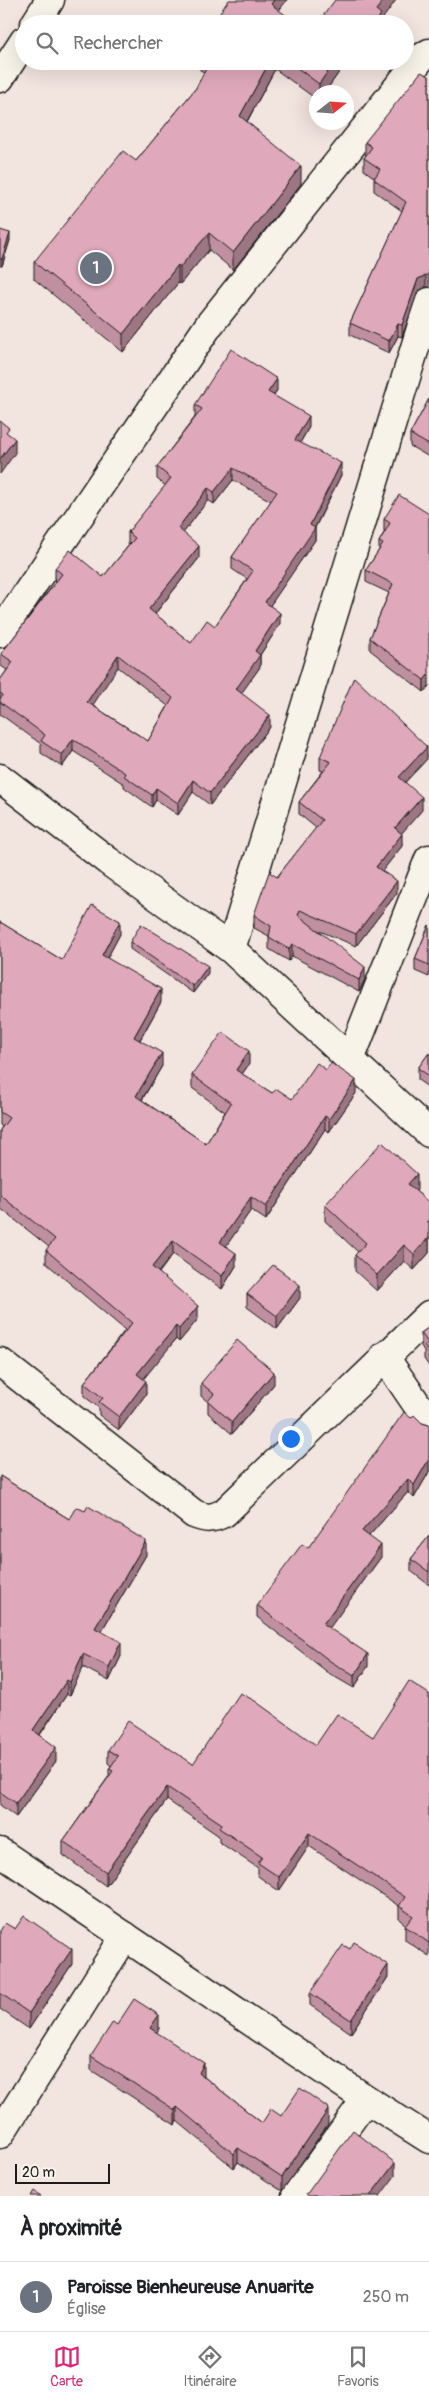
<!DOCTYPE html>
<html lang="fr">
<meta charset="utf-8">
<style>
body{margin:0;font-family:Pangolin,sans-serif;background:#f6f6f6;color:#202124}
.compass{position:absolute;left:309px;top:85px;width:45px;height:45px;border-radius:50%;background:#fff;box-shadow:0 5px 20px #0002;rotate:73deg}
.scale{position:absolute;left:15px;bottom:12px;width:95px;box-sizing:border-box;padding-left:5px;border:2px solid #1c1c1c;border-top:0;font-size:14px;line-height:18px;white-space:nowrap;color:#1c1c1c;-webkit-text-stroke:4px #f7f3e8;paint-order:stroke}
.you{position:absolute;left:290px;top:1438px;width:18px;height:18px;margin:-12px;border:4px solid #fff;border-radius:50%;background:#1a73e8;box-shadow:0 0 0 8px #1a73e833}
.badge{display:grid;place-items:center;width:32px;height:32px;border-radius:50%;background:#db2777;color:#fff;font-size:16px;font-weight:700}
.pin{position:absolute;translate:-50% -50%;border:2px solid #fff;box-shadow:0 1px 5px #0006}
.list{margin:0;padding:0;list-style:none}
h2{display:flex;justify-content:space-between;align-items:center;height:65px;margin:0;padding:0 20px;font-size:21px}
h2 small{font-size:16px;font-weight:400;color:#757577}
.list li{display:grid;grid-template-columns:32px 1fr auto;gap:15px;align-items:center;box-sizing:border-box;height:70px;padding:0 20px;border-top:1px solid #e0e0e0}
.list b{display:block;font-size:19px;white-space:nowrap}
.list p{margin:0;font-size:16px;white-space:nowrap;color:#757577}
.list em{font-size:16px;font-style:normal;color:#757577}
.icon{flex:none;width:28px;height:28px;fill:none;stroke:currentColor;stroke-width:2;stroke-linecap:round;stroke-linejoin:round}
.map{position:relative;flex:none;width:429px;height:2196px;overflow:hidden}
.search{position:absolute;background:#fff;box-shadow:0 5px 20px #0002;left:15px;right:15px;top:15px;height:55px;display:flex;align-items:center;gap:12px;box-sizing:border-box;padding:0 18px;border-radius:28px;color:#757577;font-size:19px}
.sheet{height:135px;background:#fff}
nav{display:flex;justify-content:space-around;align-items:center;box-sizing:border-box;height:70px;border-top:1px solid #e0e0e0;background:#fff;font-size:14px;color:#757577}
nav a{display:grid;justify-items:center;gap:2px}
nav .on{color:#db2777}
.map>svg:first-child{display:block}
.lines{fill:none;stroke-linecap:round;stroke-linejoin:round}
.minor-casing{stroke:#1c1c1c;stroke-width:31}
.minor{stroke:#f7f3e8;stroke-width:28}
.wall{fill:#c090a1;stroke:#1c1c1c;fill-rule:evenodd}
.shaded-wall{fill:#9c7683;stroke:#1c1c1c}
.building{fill:#dfa8bb;stroke:#1c1c1c;fill-rule:evenodd}
</style>
<div class="map">
<svg width="429" height="2196" viewBox="0 0 429 2196">
<rect width="100%" height="100%" fill="#f2e4df"/>
<filter id="ink" filterUnits="userSpaceOnUse"><feTurbulence type="fractalNoise" baseFrequency=".02" numOctaves="2"/><feDisplacementMap in="SourceGraphic" scale="10" xChannelSelector="R" yChannelSelector="G"/><feConvolveMatrix kernelMatrix="1 2 1 2 8 2 1 2 1" color-interpolation-filters="sRGB"/></filter>
<g filter="url(#ink)">
<g class="lines">
<g class="minor-casing">
<g id="minor">
<path d="M35,24L50,0"/>
<path d="M0,78L24,41"/>
<path d="M0,633L209,325L421,58L429,53"/>
<path d="M0,778L108,861L231,949L429,1133"/>
<path d="M231,949L429,302"/>
<path d="M350,1060L429,859"/>
<path d="M384,1356L429,1422"/>
<path d="M0,1362L194,1514C206,1519 212,1519 224,1513L429,1315"/>
<path d="M0,1852L366,2099L429,2139"/>
<path d="M0,2134L125,1936"/>
<path d="M296,2196L366,2099"/>
</g>
</g>
<use href="#minor" class="minor"/>
</g>
<g class="wall">
<path d="M200,61H347L325,92H316V99L275,69L247,122L301,184L233,270L209,250L180,284L178,283L123,352L34,279V262L136,161L196,88L204,72L200,70Z"/>
<path d="M429,76V287H426L418,291L402,337L398,336L389,353L350,335V323L402,211L374,191V179L375,178L364,170V158L366,155L365,154V142Z"/>
<path d="M0,230L10,240L2,266H0Z"/>
<path d="M277,390L274,396L309,427L300,443L341,475L315,528V540L270,605L280,624L260,655V667L241,693L270,727L210,805L193,792L178,815L156,800L152,807L124,787V784L73,751L62,767L41,753V744L0,714V680L7,670L1,666V654L56,581L55,580V568L103,577L129,545L128,544V532L166,486L157,479V467L195,417V405ZM233,480L271,501L232,557V569L247,579L215,626L191,643L155,614L199,558L183,533L208,500L214,504ZM118,667L168,706L148,741L92,705Z"/>
<path d="M429,399V457L410,446V434Z"/>
<path d="M429,514L424,692L370,650V638L389,593L366,582V570L379,550V542L385,531H384V519Z"/>
<path d="M320,757L427,759L405,782L422,810L401,833L402,846L382,871L397,893L356,946L315,929L365,979L359,992L292,956L289,961L269,949V936L254,928V915L277,877L316,828L299,814V802L323,771L320,770Z"/>
<path d="M0,922L62,960L120,934L107,958L161,1002L140,1040L162,1066L142,1100L206,1144L225,1112L192,1088V1075L249,1064L242,1074L272,1093L292,1099L356,1093L329,1132L325,1129L266,1220L251,1210L226,1246L236,1266L222,1289L173,1254L159,1273L198,1319L179,1342L176,1339L143,1379L146,1394L119,1430L99,1415V1408L84,1396V1383L125,1330L46,1263V1250L49,1247L0,1208V1130L2,1127L0,1125Z"/>
<path d="M429,925V977L415,971V959Z"/>
<path d="M130,942L208,973L193,993L130,949Z"/>
<path d="M429,1053V1088L418,1080V1068Z"/>
<path d="M417,1190L416,1191L429,1203V1253L414,1270L404,1261L377,1291L355,1271V1255L358,1252L325,1221V1205Z"/>
<path d="M247,1294L300,1298L277,1329L247,1307Z"/>
<path d="M429,1327V1366L424,1359V1351L421,1346V1333Z"/>
<path d="M201,1383L274,1384L232,1434L208,1413V1402L201,1396Z"/>
<path d="M411,1418L422,1423L429,1425V1472L414,1498L408,1492L369,1536L381,1557L329,1628L368,1666L354,1688L330,1674L257,1617V1605L308,1548Z"/>
<path d="M0,1476L69,1519L146,1555L101,1632L121,1656L109,1681L83,1667L70,1695L67,1694L40,1735L56,1761L16,1817L0,1805Z"/>
<path d="M429,1536V1585L411,1571V1559Z"/>
<path d="M429,1694V1956L405,1940V1926L406,1925L399,1919V1906L309,1846L279,1891L258,1876V1868L219,1842V1836L167,1800L106,1886L63,1855V1841L109,1776V1769L111,1766L108,1763V1750L193,1764L316,1745L373,1737Z"/>
<path d="M0,1931L72,1964L29,2029L0,2009Z"/>
<path d="M388,1977L351,2033L310,2005V1993Z"/>
<path d="M117,2025L159,2029L156,2032L204,2077L262,2123L281,2116L328,2124L282,2191L238,2162L234,2168L177,2121L175,2125L91,2070V2056Z"/>
</g>
<g class="shaded-wall">
<path d="M274,0H287L271,21V4Z"/>
<path d="M384,0H396L381,21V24H375L376,10Z"/>
<path d="M270,61H275V69L240,134V116Z"/>
<path d="M335,61H347L325,92H319V84Z"/>
<path d="M301,166V184L233,270V253Z"/>
<path d="M10,233V240L2,266V259Z"/>
<path d="M209,233V250L180,284V267Z"/>
<path d="M178,265V283L123,352V334Z"/>
<path d="M426,275V287L418,291L402,337V325L418,279Z"/>
<path d="M398,324V336L389,353V341Z"/>
<path d="M277,379V390L268,404V392Z"/>
<path d="M309,416V427L295,452V440Z"/>
<path d="M15,439V453L0,474V459Z"/>
<path d="M341,463V475L314,529L315,528V540L265,613V602L310,525Z"/>
<path d="M233,468V480L214,504V492Z"/>
<path d="M208,488V500L178,540V528Z"/>
<path d="M199,546V558L149,621V609Z"/>
<path d="M280,613V624L260,655V667L236,701V689L255,651Z"/>
<path d="M118,655V667L87,714V702Z"/>
<path d="M429,674V686L424,692V680Z"/>
<path d="M270,715V727L210,805V793Z"/>
<path d="M73,739V751L62,767V755Z"/>
<path d="M427,747V759L399,789V777Z"/>
<path d="M193,780V792L178,815V803Z"/>
<path d="M156,788V800L152,807V795Z"/>
<path d="M422,797V810L395,841V828Z"/>
<path d="M402,834V846L376,879V867Z"/>
<path d="M397,881V893L356,946V934Z"/>
<path d="M120,921V934L102,968V955Z"/>
<path d="M292,944V956L289,961V949Z"/>
<path d="M208,966V973L193,993V986Z"/>
<path d="M365,967V979L359,992V980Z"/>
<path d="M161,989V1002L134,1050V1037Z"/>
<path d="M249,1051V1064L236,1083V1070Z"/>
<path d="M162,1053V1066L136,1109V1096Z"/>
<path d="M356,1080V1093L329,1132V1119Z"/>
<path d="M325,1116V1129L266,1220V1207Z"/>
<path d="M417,1174V1190L408,1199V1184Z"/>
<path d="M251,1197V1210L220,1255V1242Z"/>
<path d="M429,1237V1253L414,1270V1254Z"/>
<path d="M173,1241V1254L152,1280V1267Z"/>
<path d="M404,1245V1261L377,1291V1275Z"/>
<path d="M236,1253V1266L222,1289V1276Z"/>
<path d="M300,1285V1298L277,1329V1316Z"/>
<path d="M198,1306V1319L179,1342V1329Z"/>
<path d="M176,1326V1339L137,1387V1374Z"/>
<path d="M274,1372V1384L232,1434V1422Z"/>
<path d="M146,1381V1394L119,1430V1417Z"/>
<path d="M429,1459V1472L414,1498V1485Z"/>
<path d="M408,1479V1492L362,1544V1531Z"/>
<path d="M146,1541V1555L95,1642V1628Z"/>
<path d="M381,1545V1557L323,1637V1624Z"/>
<path d="M121,1642V1656L109,1681V1667Z"/>
<path d="M83,1654V1667L70,1695V1682Z"/>
<path d="M368,1654V1666L354,1688V1676Z"/>
<path d="M67,1680V1694L33,1744V1730Z"/>
<path d="M56,1747V1761L16,1817V1803Z"/>
<path d="M167,1787V1800L106,1886V1872Z"/>
<path d="M309,1833V1846L279,1891V1877Z"/>
<path d="M72,1949V1964L29,2029V2013Z"/>
<path d="M388,1965V1977L351,2033V2020Z"/>
<path d="M159,2015V2029L150,2043V2028Z"/>
<path d="M204,2063V2078L199,2073Z"/>
<path d="M177,2107V2121L175,2125V2110Z"/>
<path d="M328,2110V2124L282,2191V2177Z"/>
<path d="M238,2148V2162L234,2168V2154Z"/>
<path d="M395,2163V2176L380,2196H370Z"/>
</g>
<g class="building">
<path d="M229,0H274L271,4L297,24H216L222,13L220,12Z"/>
<path d="M335,0H384L376,10L381,14L375,24H317Z"/>
<path d="M210,61H270L240,116L301,166L233,253L209,233L180,267L178,265L123,334L34,262L123,151L136,161L196,88Z"/>
<path d="M288,61H335L319,84Z"/>
<path d="M421,72L429,76V275H426L418,279L402,325L398,324L389,341L350,323L406,202L374,179L380,169L364,158L372,147L365,142Z"/>
<path d="M0,230L10,233L2,259H0Z"/>
<path d="M231,349L277,379L268,392L309,416L295,440L341,463L310,525L315,528L265,602L280,613L255,651L260,655L236,689L270,715L210,793L193,780L178,803L156,788L152,795L124,776L125,773L73,739L62,755L41,741L45,735L0,702V699L3,695L0,693V680L13,662L1,654L62,574L55,568L70,550L103,577L135,538L128,532L171,478L157,467L202,409L195,405ZM233,468L277,492L232,557L253,571L215,626L207,620L191,643L149,609L199,546L178,528L208,488L214,492ZM118,655L173,698L148,741L87,702Z"/>
<path d="M429,399V445L410,434Z"/>
<path d="M0,421L9,428L6,432L15,439L0,459Z"/>
<path d="M399,495L429,514V674L424,680L370,638L393,584L366,570L383,544L379,542L390,523L384,519Z"/>
<path d="M354,677L427,747L399,777L422,797L395,828L402,834L376,867L397,881L356,934L300,910L298,915L365,967L359,980L292,944L289,949L269,937L271,926L254,915L269,872L277,877L322,820L299,802L331,762L320,757Z"/>
<path d="M92,905L120,921L102,955L161,989L134,1037L162,1053L136,1096L206,1144L231,1103L192,1075L223,1032L249,1051L236,1070L272,1093L277,1089L292,1099L317,1063L326,1070L331,1063L356,1080L329,1119L325,1116L266,1207L251,1197L220,1242L236,1253L222,1276L173,1241L152,1267L198,1306L179,1329L176,1326L137,1374L146,1381L119,1417L99,1402L103,1398L84,1383L132,1323L46,1250L55,1239L0,1195V1130L9,1118L0,1112V922L62,960Z"/>
<path d="M141,924L208,966L193,986L130,942Z"/>
<path d="M429,925V965L415,959Z"/>
<path d="M429,1053V1076L418,1068Z"/>
<path d="M382,1142L417,1174L408,1184L429,1203V1219L427,1221L429,1222V1237L414,1254L404,1245L377,1275L355,1255L366,1243L325,1205Z"/>
<path d="M273,1265L300,1285L277,1316L247,1294Z"/>
<path d="M429,1327V1353L424,1346L428,1343L421,1333Z"/>
<path d="M237,1340L274,1372L232,1422L208,1401L214,1394L201,1383Z"/>
<path d="M404,1412L411,1418L414,1415L422,1423L429,1425V1459L414,1485L408,1479L362,1531L381,1545L323,1624L368,1654L354,1676L330,1661L257,1605L302,1544L308,1548Z"/>
<path d="M0,1476L69,1519L76,1507L85,1511L88,1506L146,1541L95,1628L121,1642L109,1667L83,1654L70,1682L67,1680L33,1730L56,1747L16,1803L0,1792Z"/>
<path d="M429,1536V1572L411,1559Z"/>
<path d="M409,1681L429,1694V1943L405,1926L413,1916L399,1906L405,1897L309,1833L279,1877L258,1863L262,1857L219,1828L222,1824L167,1787L106,1872L63,1841L113,1771L109,1769L118,1756L108,1750L128,1721L193,1764L240,1693L255,1701L316,1745L337,1714L373,1737Z"/>
<path d="M24,1916L72,1949L29,2013L0,1993V1931L5,1923L15,1929Z"/>
<path d="M354,1942L388,1965L351,2020L310,1993L343,1945L350,1949Z"/>
<path d="M134,1999L159,2015L150,2028L204,2063L199,2073L262,2123L271,2109L281,2116L300,2088L327,2107L328,2110L282,2177L238,2148L234,2154L177,2107L175,2110L91,2056L113,2022L117,2025Z"/>
<path d="M353,2130L395,2163L370,2196H308L306,2195Z"/>
<path d="M34,2191L41,2196H31Z"/>
</g>
</g>
</svg>
<svg class="compass" viewBox="-18 -18 36 36"><path d="M0-13l5 13h-10z" fill="#e53935"/><path d="M0 13l5-13h-10z" fill="#757577"/></svg>
<div class="scale">20 m</div>
<div class="you"></div>
<div class="pin badge" style="left:96px;top:268px;background:#6b7280">1</div>
<div class="search"><svg class="icon" aria-label="search" viewBox="0 0 24 24"><circle cx="10" cy="10" r="6"/><path d="M15 15l6 6"/></svg>Rechercher</div>
</div>
<section class="sheet">
<h2>À proximité<small></small></h2>
<ul class="list">
<li><span class="badge" style="background:#6b7280">1</span><div><b>Paroisse Bienheureuse Anuarite</b><p>Église</p></div><em>250 m</em></li>
</ul>
</section>
<nav>
<a class="on"><svg class="icon" aria-label="map" viewBox="0 0 24 24"><path d="M3 6l6-2 6 2 6-2v14l-6 2-6-2-6 2zM9 4v14M15 6v14"/></svg>Carte</a>
<a><svg class="icon" aria-label="directions" viewBox="0 0 24 24"><path d="M12 3l9 9-9 9-9-9zM9 14v-3h6M13 9l2 2-2 2"/></svg>Itinéraire</a>
<a><svg class="icon" aria-label="saved" viewBox="0 0 24 24"><path d="M7 4h10v16l-5-4-5 4z"/></svg>Favoris</a>
</nav>
